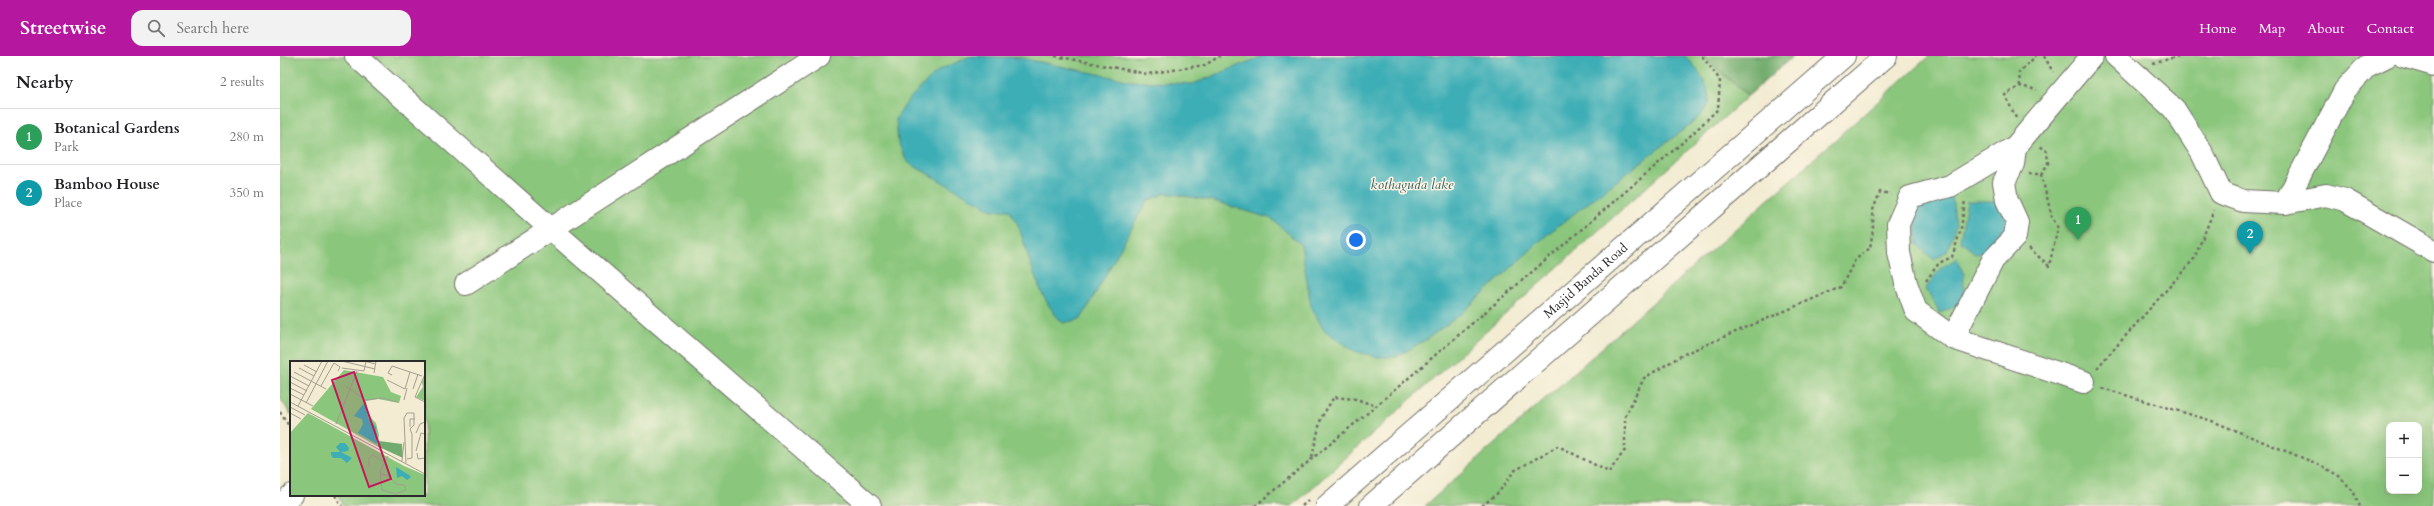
<!DOCTYPE html>
<meta charset="utf-8">
<style>
body{margin:0;font-family:Cardo,serif;background:#f2f2f2;color:#202124}
.controls{position:absolute;right:12px;bottom:12px;display:grid;overflow:hidden;border-radius:8px;box-shadow:0 4px 16px #0002}
.controls button{width:36px;height:36px;display:grid;place-items:center;padding:0;border:0;border-bottom:1px solid #e0e0e0;background:#fff;color:#202124;font:20px sans-serif}
.you{position:absolute;left:1076px;top:184px;width:14px;height:14px;margin:-10px;border:3px solid #fff;border-radius:50%;background:#1a73e8;box-shadow:0 0 0 6px #1a73e833}
.badge{display:grid;place-items:center;width:26px;height:26px;border-radius:50%;background:#b5179e;color:#fff;font-size:13px;font-weight:700}
.pin{position:absolute;translate:-50% -33px;filter:drop-shadow(0 1px 2px #0008)}
.pin::after{content:'';position:absolute;top:21px;width:14px;height:12px;background:inherit;clip-path:polygon(0 0,100% 0,50% 100%)}
.list{margin:0;padding:0;list-style:none}
h2{display:flex;justify-content:space-between;align-items:center;height:52px;margin:0;padding:0 16px;font-size:17px}
h2 small{font-size:13px;font-weight:400;color:#757577}
.list li{display:grid;grid-template-columns:26px 1fr auto;gap:12px;align-items:center;box-sizing:border-box;height:56px;padding:0 16px;border-top:1px solid #e0e0e0}
.list b{display:block;font-size:15px;white-space:nowrap}
.list p{margin:0;font-size:13px;white-space:nowrap;color:#757577}
.list em{font-size:13px;font-style:normal;color:#757577}
.icon{flex:none;width:22px;height:22px;fill:none;stroke:currentColor;stroke-width:2;stroke-linecap:round;stroke-linejoin:round}
.map{position:relative;flex:none;width:2154px;height:450px;overflow:hidden}
header{display:flex;align-items:center;gap:24px;box-sizing:border-box;height:56px;padding:0 20px;background:#b5179e;color:#fff}
header strong{font-size:19px}
nav{display:flex;gap:22px;margin-inline-start:auto;font-size:14px}
.search{width:280px;height:36px;background:#f2f2f2;display:flex;align-items:center;gap:10px;box-sizing:border-box;padding:0 14px;border-radius:12px;color:#757577;font-size:15px}
main{display:flex}
aside{flex:1;background:#fff}
.map>svg:first-child{display:block}
.green{fill:#8ac67c;stroke:#5a7854;fill-rule:evenodd}
.forest{fill:#6fab6c;stroke:#4d6b4c}
.water{fill:#3daeb6;stroke:#346c70}
.lines{fill:none;stroke-linecap:round;stroke-linejoin:round}
.minor-casing{stroke:#716f66;stroke-width:24}
.major-casing{stroke:#716f66;stroke-width:24}
.path{stroke:#716f66;stroke-width:2.5;stroke-dasharray:3 3;stroke-linecap:butt}
.minor{stroke:#fff;stroke-width:22}
.major{stroke:#fff;stroke-width:22}
.labels{text-anchor:middle;dominant-baseline:central;stroke-width:3;stroke-linejoin:round;paint-order:stroke}
.street-label{font-size:13px;fill:#2b2b2b;stroke:#fcf5e5}
.water-label{font-size:14px;font-style:italic;fill:#325f63;stroke:#fcf5e5}
.inset-road{fill:none;stroke:#a39f90;stroke-width:1}
.view{fill:#c2185b;fill-opacity:0.15;stroke:#c2185b;stroke-width:2}
.inset-edge{fill:none;stroke:#2b2b2b;stroke-width:2}
</style>
<header>
<strong>Streetwise</strong>
<div class="search"><svg class="icon" aria-label="search" viewBox="0 0 24 24"><circle cx="10" cy="10" r="6"/><path d="M15 15l6 6"/></svg>Search here</div>
<nav><a>Home</a><a>Map</a><a>About</a><a>Contact</a></nav>
</header>
<main>
<aside>
<h2>Nearby<small>2 results</small></h2>
<ul class="list">
<li><span class="badge" style="background:#2e9e5b">1</span><div><b>Botanical Gardens</b><p>Park</p></div><em>280 m</em></li>
<li><span class="badge" style="background:#0f9aa8">2</span><div><b>Bamboo House</b><p>Place</p></div><em>350 m</em></li>
</ul>
</aside>
<div class="map">
<svg width="2154" height="450" viewBox="0 0 2154 450">
<rect width="100%" height="100%" fill="#fcf5e5"/>
<filter id="ink" filterUnits="userSpaceOnUse"><feTurbulence type="fractalNoise" baseFrequency=".025" numOctaves="2"/><feDisplacementMap in="SourceGraphic" scale="8" xChannelSelector="R" yChannelSelector="G"/><feConvolveMatrix kernelMatrix="1 2 1 2 8 2 1 2 1" color-interpolation-filters="sRGB"/></filter>
<filter id="wash" filterUnits="userSpaceOnUse"><feTurbulence type="fractalNoise" baseFrequency=".012" numOctaves="4" result="noise"/><feDisplacementMap in="SourceGraphic" scale="16" xChannelSelector="R" yChannelSelector="G"/><feGaussianBlur stdDeviation="0.9" result="paint"/><feColorMatrix in="noise" values="0 0 0 0 0 0 0 0 0 0 0 0 0 0 0 0 0 1.4 0 .05"/><feComposite in="paint" operator="in"/></filter>
<g filter="url(#wash)">
<rect width="100%" height="100%" fill="#f3ecd3"/>
<g class="green">
<path d="M0,0H1422L1468,40L1012,450H64L58,439H144V306H11V359L0,342Z"/>
<path d="M1649,0H2154V450H1145ZM2109,369H2139V435H2109Z"/>
</g>
<path class="forest" d="M1423,0H1513L1468,40Z"/>
<g class="water">
<path d="M691,0L741,2L852,25L913,28L983,0H1405C1417,12 1437,35 1425,54C1422,59 1416,64 1412,67L1269,177L1181,258L1147,283L1116,301H1097L1074,295L1043,273L1031,250L1021,189L992,163L934,145L886,137L867,145L801,263L783,267C763,249 753,215 745,190C740,175 739,167 729,154H712L627,106L618,86L616,63L629,43L659,14Z"/>
<path d="M1652,137L1672,141L1676,169L1667,195L1654,204L1638,189L1634,149Z"/>
<path d="M1687,145H1721L1729,174L1712,195L1696,198L1680,185Z"/>
<path d="M1677,202L1684,219L1683,247L1660,257L1646,232L1660,213Z"/>
</g>
</g>
<g filter="url(#ink)">
<g class="lines">
<g class="minor-casing">
<g id="minor">
<path d="M76,0L271,173L539,0"/>
<path d="M1836,0L1894,53L1922,97L1941,137L1963,145L2005,147L2046,139L2065,144L2154,195"/>
<path d="M2123,0L2154,9"/>
<path d="M2005,147L2065,34L2087,10L2107,0"/>
<path d="M186,228L271,173L590,450"/>
<path d="M1673,282L1713,204L1735,181L1737,166L1727,144L1724,126L1733,108L1735,91"/>
<path d="M1804,326L1673,282L1636,255L1626,227L1619,197L1618,168L1630,141L1670,130L1735,91L1812,0"/>
<path d="M1,450L12,439"/>
</g>
</g>
<g class="major-casing">
<g id="major">
<path id="s1" d="M1047,450L1564,0"/>
<path d="M1091,450L1606,0"/>
</g>
</g>
<g class="path">
<path d="M775,0L867,18L925,9L940,0"/>
<path d="M1764,0L1773,16"/>
<path d="M1873,8L1898,0"/>
<path d="M1740,30L1739,16L1756,0"/>
<path d="M1736,62L1725,39L1740,30L1757,34"/>
<path d="M1749,118H1761L1768,108L1767,95L1760,90"/>
<path d="M1749,192L1769,210L1778,172L1772,161L1761,118"/>
<path d="M1646,225L1659,207L1672,201L1681,173L1685,144"/>
<path d="M1817,312L1914,203L1934,154"/>
<path d="M1822,332L1932,365L2040,409L2059,420L2073,435L2080,450"/>
<path d="M0,356L11,373"/>
<path d="M1032,401L1041,362L1054,341L1076,343L1096,350"/>
<path d="M55,439L62,450"/>
<path d="M975,450L1096,350L1409,81L1438,53L1440,24L1422,0"/>
<path d="M1022,450L1028,445"/>
<path d="M1202,450L1219,436L1234,415L1278,390L1329,416L1345,394V361L1364,322L1404,298L1561,231L1575,204L1590,192L1593,174V154L1600,136L1611,138"/>
</g>
<use href="#minor" class="minor"/>
<use href="#major" class="major"/>
</g>
</g>
<g class="labels">
<g class="street-label">
<text stroke="none"><textPath href="#s1" startOffset="343">Masjid Banda Road</textPath></text>
</g>
<g class="water-label">
<text x="1132" y="128">kothaguda lake</text>
</g>
</g>
<g transform="translate(10 305)">
<rect width="135" height="135" fill="#f3ecd3"/>
<path d="M54,9L93,16L101,31L111,35L109,42L88,38L76,40L79,55L86,62L89,74L87,85L21,48ZM135,14V40L126,36L133,26L132,21ZM18,52L114,105L135,114V135H0V72Z" fill="#8ac67c"/>
<path d="M89,80L112,83L113,97L87,85Z" fill="#6fab6c"/>
<path d="M73,43L76,46L78,57L86,66L87,83L68,72L73,63L72,58L64,55ZM50,82H55L59,87L58,90L51,91L62,97L57,102L51,97H43L41,94V91H50L46,86ZM106,106L119,114L121,116L117,119L112,115L107,117Z" fill="#3daeb6"/>
<path class="inset-road" d="M52,0L85,8M73,0L86,3M14,4L27,11M9,7L24,15M52,7L74,10L76,0M67,10L60,28L75,39L92,37L108,41M4,11L36,28M84,12L86,0M135,13L125,36L135,41M102,14L98,12L102,5L132,15M0,15L19,25M97,19L115,28L120,11M0,21L17,30M31,25L44,2L50,6L48,10M0,27L14,34M123,28L128,13M0,33L23,45M114,39L117,27M0,41L135,113M16,42L38,0M8,45L32,0M0,46L15,54M0,52L11,58M46,63L60,28L56,25M120,66V58H125M126,72L130,63L135,61M126,90L131,72L135,73M127,92L128,98L135,97M112,100L114,81M116,102L114,57L117,52H124V64L120,68L122,73V97L117,98M79,106V97L83,94L96,102M91,113L99,115L106,123L114,124L116,129L106,133L92,129L90,110L98,95"/>
<path class="view" d="M64,11L101,118L79,126L42,19Z"/>
<rect width="135" height="135" class="inset-edge"/>
</g>
</svg>
<div class="controls">
<button>+</button>
<button>−</button>
</div>
<div class="you"></div>
<div class="pin badge" style="left:1798px;top:184px;background:#2e9e5b">1</div>
<div class="pin badge" style="left:1970px;top:198px;background:#0f9aa8">2</div>
</div>
</main>
